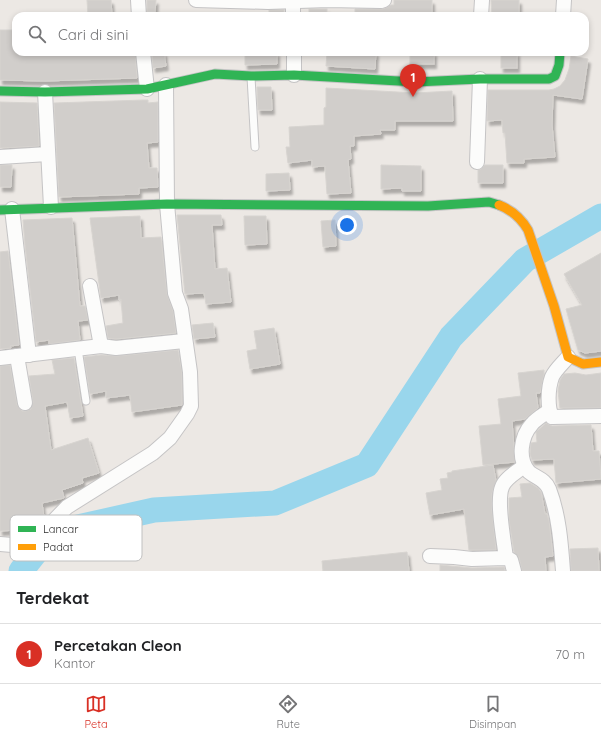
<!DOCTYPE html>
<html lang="id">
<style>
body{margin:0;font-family:Quicksand,sans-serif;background:#f6f6f6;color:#202124}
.you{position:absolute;left:347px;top:225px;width:14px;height:14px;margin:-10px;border:3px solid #fff;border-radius:50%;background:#1a73e8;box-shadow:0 0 0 6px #1a73e833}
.badge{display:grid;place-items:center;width:26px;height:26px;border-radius:50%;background:#d93025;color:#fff;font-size:13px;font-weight:700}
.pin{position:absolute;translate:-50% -33px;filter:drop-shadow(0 1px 2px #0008)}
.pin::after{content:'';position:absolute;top:21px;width:14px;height:12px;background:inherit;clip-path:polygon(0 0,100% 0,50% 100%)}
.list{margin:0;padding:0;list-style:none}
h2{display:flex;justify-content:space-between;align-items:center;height:52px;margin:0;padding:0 16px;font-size:17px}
h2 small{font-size:13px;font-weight:400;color:#757577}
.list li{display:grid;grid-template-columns:26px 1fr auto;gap:12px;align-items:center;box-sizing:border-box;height:60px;padding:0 16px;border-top:1px solid #e0e0e0}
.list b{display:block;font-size:15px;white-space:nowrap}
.list p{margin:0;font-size:13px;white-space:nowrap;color:#757577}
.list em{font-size:13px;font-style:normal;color:#757577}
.icon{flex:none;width:22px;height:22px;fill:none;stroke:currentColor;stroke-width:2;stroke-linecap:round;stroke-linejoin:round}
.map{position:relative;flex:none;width:601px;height:571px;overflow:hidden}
.search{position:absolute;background:#fff;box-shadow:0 2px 6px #0003;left:12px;right:12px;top:12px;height:44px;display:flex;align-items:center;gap:10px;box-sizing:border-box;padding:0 14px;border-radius:12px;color:#757577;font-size:15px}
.sheet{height:112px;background:#fff}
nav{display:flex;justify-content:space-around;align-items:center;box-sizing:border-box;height:56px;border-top:1px solid #e0e0e0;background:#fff;font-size:11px;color:#757577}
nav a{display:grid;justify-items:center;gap:2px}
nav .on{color:#d93025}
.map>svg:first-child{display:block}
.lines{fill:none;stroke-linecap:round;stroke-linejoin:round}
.river{stroke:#99d6ec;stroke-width:25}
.building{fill:#d1cecb;stroke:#d7d4d0;filter:url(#shadow)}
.lane-casing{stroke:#c5c4c5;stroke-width:9}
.street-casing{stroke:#c5c4c5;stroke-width:16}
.fast-casing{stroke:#c5c4c5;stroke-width:11}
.slow-casing{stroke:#c5c4c5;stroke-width:11}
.lane{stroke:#fcfcfb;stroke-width:7}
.street{stroke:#fcfcfb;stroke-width:14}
.fast{stroke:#30b455;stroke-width:9}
.slow{stroke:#ff9f0a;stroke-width:9}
.key{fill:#fff;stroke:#c0c0c0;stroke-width:1}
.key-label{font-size:11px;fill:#2e2e2e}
</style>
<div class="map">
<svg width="601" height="571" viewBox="0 0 601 571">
<defs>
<filter id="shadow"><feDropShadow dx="2.5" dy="4.5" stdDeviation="1" flood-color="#0004"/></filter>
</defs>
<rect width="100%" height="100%" fill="#ece8e4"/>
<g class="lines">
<path class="river" d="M21,571L51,533L154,510L275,503L367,465L451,337L525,260L601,216"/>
</g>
<g class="building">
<path d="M87,0H111L112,16H88Z"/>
<path d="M147,0H156L155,12H147Z"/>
<path d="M394,0H432V16H355V9H383L391,5H394Z"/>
<path d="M491,0H519V16H492Z"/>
<rect x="309" y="9" width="18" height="7"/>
<rect x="269" y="10" width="15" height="6"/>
<path d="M0,30H16V52H135L137,78L45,81L0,80Z"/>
<path d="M152,52H164L166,66L153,68Z"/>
<path d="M245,52H277V64L245,65Z"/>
<path d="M327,52H376L375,69L326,66Z"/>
<rect x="410" y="52" width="24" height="12"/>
<rect x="501" y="52" width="16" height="16"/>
<path d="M571,56L588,59L582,99L553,95L552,125L555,157L524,159V163H507L505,133H503L502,120L487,121L488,90H549L554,89L560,86L565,80L569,69Z"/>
<path d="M257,87H271L272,110H258Z"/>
<path d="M326,88L415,93L452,91L453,121H395V130H380L381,134L354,136V146H350L351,159L348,160L351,193L327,194L325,166L312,167V160L288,163L286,147H290L289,127L324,125V108L326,107Z"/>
<path d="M143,100H148V103L158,102V142L147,143L149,168H157L158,187L139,188V194L59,197L54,103Z"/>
<path d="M0,102L37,103L39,146L0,148Z"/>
<path d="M0,165H12L11,187H0Z"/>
<path d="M381,165L421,166V191H402V188L381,189Z"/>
<path d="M485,165H503V183H478V170L481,169Z"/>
<path d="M289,173L290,190L266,191V174Z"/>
<path d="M177,215H221L222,225H212L215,269L227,268L231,302L206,304L204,293L185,294Z"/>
<path d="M140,216L141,238L161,237L167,294L173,311L176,333L116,339L108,338L106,326L123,323L121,299L119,300V295L101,298L90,218Z"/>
<path d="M244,216H266L267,244L245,245Z"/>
<path d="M72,218L80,306H85L88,320L78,321L80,340L49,344V340L36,342L25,245L23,220Z"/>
<path d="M335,220L336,246L323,247L321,221Z"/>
<path d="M8,251L19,345L10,346L11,348L0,349V252Z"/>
<path d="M601,253V351L585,353L578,350L566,309L582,305L564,274Z"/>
<path d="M213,323L215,337L194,339L192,325Z"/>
<path d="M274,328L280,364L250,369L247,351L257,349L254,331Z"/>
<path d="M178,350L182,373V405L132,412L130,395L106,398V391L90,394L84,357L101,355L117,356Z"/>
<path d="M74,358L83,416L70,418L67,402L45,406L51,450L88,438L99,473L82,478L83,483L62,490L64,498L42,503L44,517L17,521L18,530L0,531V366L10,365L17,405L22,411H26L31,409L33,402L29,376L55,374L52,360Z"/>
<path d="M544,370V374L540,393H536L538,408L525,419L512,421L515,462L483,465L479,426L501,424L498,399L521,396L518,373Z"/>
<path d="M575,373L586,375L601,373V408H560L558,391L560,380L564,374Z"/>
<path d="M546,423L552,426L591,425L593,451H599L601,479L556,483L554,459L532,460L530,454L531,443L537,442L536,432Z"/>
<path d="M493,465L496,481L492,493V511L496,550H469L464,509L430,515L426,493L442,490L440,479L448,478L447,473L452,472V471Z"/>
<path d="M530,483L538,488L541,492L545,514H547L549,521L553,556L545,557L546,571H522L519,557L514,552L509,520V498L522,497L520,484Z"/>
<path d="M598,548L599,571H571L570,549Z"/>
<path d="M407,552L409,571H323L322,561Z"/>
<path d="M440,565L472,568L504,567L505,571H440Z"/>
</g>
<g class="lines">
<g class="lane-casing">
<g id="lane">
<path d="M251,77L255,147"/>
<path d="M78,349L86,401"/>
</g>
</g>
<g class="street-casing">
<g id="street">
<path d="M138,0L139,16"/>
<path d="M196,0L268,2L328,0L381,1L384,0"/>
<path d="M293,1V16"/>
<path d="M481,16L482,0"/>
<path d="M563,16L564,0"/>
<path d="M143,52L147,89"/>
<path d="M294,52V75"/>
<path d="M45,92L51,207"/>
<path d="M0,157L48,154"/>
<path d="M477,162L480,79"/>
<path d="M12,209L29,355"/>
<path d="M90,286L101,346"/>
<path d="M17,356L25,403"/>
<path d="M568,357C563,363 555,370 552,377C548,388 547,407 552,417L601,416"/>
<path d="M0,358L101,346L116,348L184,341"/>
<path d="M549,411C543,415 536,419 532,424C521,436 517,459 529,472C536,478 545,479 549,489C559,515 561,544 563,571"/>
<path d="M0,544L12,545L38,537L67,507L153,453L170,438L187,414L191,406L190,372L181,309L175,293L167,204L166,85"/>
<path d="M430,556L454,557L472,559L506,558L511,560L514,571"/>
<path d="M506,558C504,541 496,501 502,487C505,478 517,472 524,466"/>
</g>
</g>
<g class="fast-casing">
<g id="fast">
<path d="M0,91L45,92L147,89L215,74L251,76L294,75L416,82L480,79H549L555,76L559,65L560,52"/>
<path d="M0,210L167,204L428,206L489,202L499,205"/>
</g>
</g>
<g class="slow-casing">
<path id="slow" d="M499,205C512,210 521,218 528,230L554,306L568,357L583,364L601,362"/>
</g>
<use href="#lane" class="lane"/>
<use href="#street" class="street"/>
<use href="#fast" class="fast"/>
<use href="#slow" class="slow"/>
</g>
<rect x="10" y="515" width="132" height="46" rx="6" class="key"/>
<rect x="18" y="526" width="18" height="6" fill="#30b455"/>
<rect x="18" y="544" width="18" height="6" fill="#ff9f0a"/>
<g class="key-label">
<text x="43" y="533">Lancar</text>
<text x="43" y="551">Padat</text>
</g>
</svg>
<div class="you"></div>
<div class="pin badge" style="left:413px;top:97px">1</div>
<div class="search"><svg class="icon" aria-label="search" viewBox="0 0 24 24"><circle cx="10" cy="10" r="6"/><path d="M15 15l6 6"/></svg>Cari di sini</div>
</div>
<section class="sheet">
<h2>Terdekat<small></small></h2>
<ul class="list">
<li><span class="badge">1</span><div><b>Percetakan Cleon</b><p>Kantor</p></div><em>70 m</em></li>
</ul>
</section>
<nav>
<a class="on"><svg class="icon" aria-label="map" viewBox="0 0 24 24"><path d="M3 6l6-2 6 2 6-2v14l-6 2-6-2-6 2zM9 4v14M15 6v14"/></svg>Peta</a>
<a><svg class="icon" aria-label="directions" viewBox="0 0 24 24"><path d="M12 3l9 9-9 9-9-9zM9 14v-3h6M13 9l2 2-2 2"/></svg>Rute</a>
<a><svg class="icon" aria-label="saved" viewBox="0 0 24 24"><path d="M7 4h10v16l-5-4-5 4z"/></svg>Disimpan</a>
</nav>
